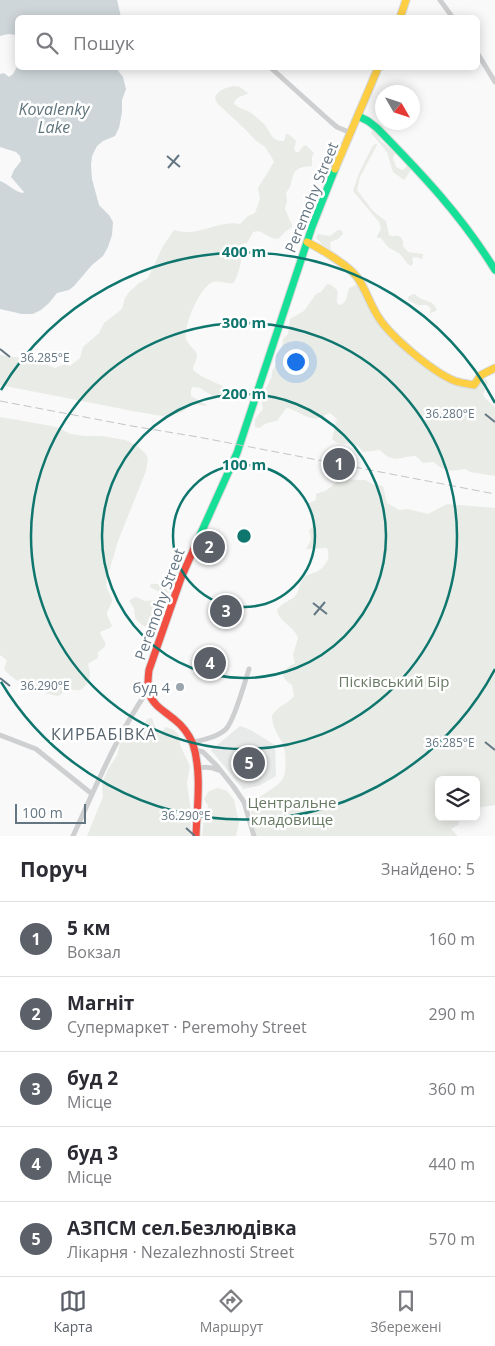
<!DOCTYPE html>
<html lang="uk">
<meta charset="utf-8">
<style>
body{margin:0;font-family:"Open Sans",sans-serif;background:#f2f2f3;color:#2b2b33}
.controls{position:absolute;right:15px;bottom:15px;display:grid;overflow:hidden;border-radius:8px;box-shadow:0 2px 12px #0003}
.controls button{width:45px;height:45px;display:grid;place-items:center;padding:0;border:0;border-bottom:1px solid #e1e1e2;background:#fff;color:#2b2b33;font:25px sans-serif}
.compass{position:absolute;left:375px;top:85px;width:45px;height:45px;border-radius:50%;background:#fff;box-shadow:0 2px 12px #0003;rotate:129deg}
.scale{position:absolute;left:15px;bottom:12px;width:71px;box-sizing:border-box;padding-left:5px;border:2px solid #657683;border-top:0;font-size:14px;line-height:18px;white-space:nowrap;color:#657683;-webkit-text-stroke:4px #fff;paint-order:stroke}
.you{position:absolute;left:295px;top:361px;width:18px;height:18px;margin:-12px;border:4px solid #fff;border-radius:50%;background:#1a73e8;box-shadow:0 0 0 8px #1a73e833}
.badge{display:grid;place-items:center;width:32px;height:32px;border-radius:50%;background:#5c6169;color:#fff;font-size:16px;font-weight:700}
.pin{position:absolute;translate:-50% -50%;border:2px solid #fff;box-shadow:0 1px 5px #0006}
.list{margin:0;padding:0;list-style:none}
h2{display:flex;justify-content:space-between;align-items:center;height:65px;margin:0;padding:0 20px;font-size:21px}
h2 small{font-size:16px;font-weight:400;color:#7c7c81}
.list li{display:grid;grid-template-columns:32px 1fr auto;gap:15px;align-items:center;box-sizing:border-box;height:75px;padding:0 20px;border-top:1px solid #e1e1e2}
.list b{display:block;font-size:19px;white-space:nowrap}
.list p{margin:0;font-size:16px;white-space:nowrap;color:#7c7c81}
.list em{font-size:16px;font-style:normal;color:#7c7c81}
.icon{flex:none;width:28px;height:28px;fill:none;stroke:currentColor;stroke-width:2;stroke-linecap:round;stroke-linejoin:round}
.map{position:relative;flex:none;width:495px;height:836px;overflow:hidden}
.search{position:absolute;background:#fff;box-shadow:0 2px 12px #0003;left:15px;right:15px;top:15px;height:55px;display:flex;align-items:center;gap:12px;box-sizing:border-box;padding:0 18px;border-radius:8px;color:#7c7c81;font-size:19px}
.sheet{height:440px;background:#fff}
nav{display:flex;justify-content:space-around;align-items:center;box-sizing:border-box;height:70px;border-top:1px solid #e1e1e2;background:#fff;font-size:14px;color:#7c7c81}
nav a{display:grid;justify-items:center;gap:2px}
nav .on{color:#5c6169}
.map>svg:first-child{display:block}
.built{fill:#e8e9e9}
.green{fill:#e8ebe6}
.water{fill:#ced6d9}
.lines{fill:none;stroke-linecap:round;stroke-linejoin:round}
.fast-casing{stroke:#d5d6d7;stroke-width:9}
.slow-casing{stroke:#d5d6d7;stroke-width:9}
.jam-casing{stroke:#d5d6d7;stroke-width:9}
.street{stroke:#cecfd0;stroke-width:5}
.fast{stroke:#16e098;stroke-width:7}
.slow{stroke:#ffcf43;stroke-width:7}
.jam{stroke:#f24e42;stroke-width:7}
.rail{stroke:#c3c5c6;stroke-width:1;stroke-dasharray:8 4;stroke-linecap:butt}
.ticks{fill:none;stroke:#657683;stroke-width:2}
.ring{fill:none;stroke:#0f766e;stroke-width:2.5}
.poi-dot{fill:#99a4ac;stroke:#fff;stroke-width:2}
.labels{text-anchor:middle;dominant-baseline:central;stroke-width:5;stroke-linejoin:round;paint-order:stroke}
.street-label{font-size:15px;fill:#657683;stroke:#fff}
.park-label{font-size:15px;fill:#687a64;stroke:#fff}
.poi-label{font-size:15px;fill:#657683;stroke:#fff;text-anchor:end}
.water-label{font-size:16px;font-style:italic;fill:#60757c;stroke:#fff}
.neighbourhood-label{font-size:16px;letter-spacing:1px;fill:#57646e;stroke:#fff}
.ticks-label{font-size:12px;text-anchor:middle;fill:#657683;stroke:#fff;stroke-width:5;stroke-linejoin:round;paint-order:stroke}
.centre{fill:#0f766e;stroke:#fff;stroke-width:2.5}
.ring-label{font-size:15px;text-anchor:middle;font-weight:bold;fill:#0f766e;stroke:#fff;stroke-width:5;stroke-linejoin:round;paint-order:stroke}
</style>
<div class="map">
<svg width="495" height="836" viewBox="0 0 495 836">
<rect width="100%" height="100%" fill="#f9f9f9"/>
<path class="built" d="M240,726L251,730L275,745L276,776L259,786L243,789L211,750Z"/>
<g class="green">
<path d="M234,86L240,87L248,93L247,94C242,96 235,97 234,104C239,108 243,109 248,111C254,114 259,120 264,124C272,133 270,141 284,141L285,138L286,134H288L293,138L296,141L294,149L296,152H299L303,146L306,145L314,153L312,157V166C308,167 304,166 300,168C288,174 295,184 286,193L287,201L285,209L292,225V227L285,232L278,239L272,238L259,231L253,232L247,243C243,244 237,244 238,250L242,255C241,264 238,275 234,283C226,285 219,279 211,283C199,289 183,327 186,339C188,346 196,349 197,355C198,360 193,364 193,370L201,376L231,390L232,392L221,393L214,397L200,388L193,387L191,390V396L208,406L193,404H190L185,410L182,412L169,415L163,416L138,412L0,385V355L35,360L55,368L65,364L70,366L80,358L83,347L99,333L104,323L122,309L125,298L129,292L139,283L148,278L163,246L174,230C199,238 218,219 240,224L248,216L255,213L260,199L258,188L274,162L271,156L265,147L255,140L247,131L217,103L215,98C217,90 227,87 234,86Z"/>
<path d="M375,129L381,134L379,137L381,141L395,153L393,158L396,167L402,170L404,169L408,165L411,170L404,180L393,172L387,152L371,133L372,130Z"/>
<path d="M375,144H377V145L360,177L357,190L373,211L379,216L386,221L389,235L391,236C397,236 400,234 403,241V246L408,252L423,254V256L422,259L416,257L412,258L413,263L411,266L408,264L400,254L388,247L381,238H377V236L381,229L379,222L353,191L359,173L372,147Z"/>
<path d="M338,230H340L342,231L343,234L338,239L330,242L331,250L323,245L316,238L318,234L330,236Z"/>
<path d="M327,284L331,285L337,290C339,295 335,300 338,304L340,305C347,303 347,295 349,288L358,284L382,318L417,352L464,385L483,378L486,379L488,383L483,394L485,398L495,407V476L470,472L466,469C452,471 445,473 434,462L423,463L416,456C400,456 394,465 380,450L363,452C352,436 343,450 332,439L337,419L330,413C326,414 323,417 319,418C309,421 297,410 287,408L285,410L277,421L267,423L259,428L255,427V419L263,409L261,399L272,376V371L276,365V355L282,348L283,339L288,334L290,319L304,311L316,294L321,292Z"/>
<path d="M413,294H415C422,303 433,298 437,310L434,312L430,313V312L431,309C425,302 425,306 418,305C415,305 412,301 408,300V297Z"/>
<path d="M0,417L52,426L59,428L70,434L85,436H102L125,440L136,445L146,454L148,458L146,471L118,541L107,578L106,586L112,599V602L107,612V615L112,626L110,628L100,632C102,641 112,644 98,652V658L89,663L88,665C92,675 90,684 80,690C69,691 70,687 60,695L57,696C42,693 13,682 4,669L7,660L0,655Z"/>
<path d="M341,478L357,480H365L373,484L383,486L387,503L399,510L408,509L428,514L447,504L495,508V805L476,808V780H439V817H461L458,825L451,829L458,836H256C255,829 250,815 251,809C255,792 282,791 285,772C286,764 286,753 283,745C279,735 272,728 272,716C278,705 287,705 294,696L292,685C290,683 287,682 285,679C278,672 290,666 295,663L293,655L298,638C294,626 279,622 277,610C283,602 290,601 295,596C300,591 299,583 303,578C307,574 313,574 318,571C326,566 331,557 327,548L306,549L311,540L309,530L315,524L307,504L316,500V494C320,492 325,492 328,489C333,486 336,481 341,478Z"/>
<path d="M167,576L170,577L169,585L171,589L167,595H165L150,587L151,584H160Z"/>
<path d="M136,597L145,601L157,600L161,603V612L154,626C146,630 141,624 135,618L134,608L129,601L133,598Z"/>
<path d="M150,718H152L156,730L162,731L166,727L174,730L179,735L180,745L190,766L187,783L190,805L191,836H87L103,797L102,784L108,769L117,756L120,744L125,738L130,733L143,727L147,719Z"/>
<path d="M218,788L227,791L234,800L239,822L236,836H202L204,817L208,806L204,799L209,791Z"/>
</g>
<g class="water">
<path d="M0,0H117L121,17L18,18L17,35L8,34L0,36Z"/>
<path d="M17,67L116,68L123,77L126,89L122,100V112L119,128L115,136L103,141L97,146L92,156L91,165L92,179L99,205L109,215L113,222L112,235L108,247L103,256L92,265L74,286L69,290L57,293L49,303L41,310L33,314H22L0,309V181C8,184 15,192 23,193L24,192L11,177L14,170L21,161L20,156L16,152L0,147V74L4,73L9,77L13,74Z"/>
</g>
<g class="lines">
<g class="fast-casing">
<g id="fast">
<path d="M358,116L368,121L377,128C421,173 462,216 495,270"/>
<path d="M196,544L237,453L312,227L335,169"/>
</g>
</g>
<g class="slow-casing">
<g id="slow">
<path d="M400,18L406,0"/>
<path d="M335,169L378,68"/>
<path d="M307,242C321,249 348,265 357,277C366,289 370,305 379,318C391,337 434,373 455,381C461,383 468,384 474,385L481,375L495,368"/>
</g>
</g>
<g class="jam-casing">
<path id="jam" d="M196,544L181,578L149,670C148,678 147,685 149,693C153,706 166,712 175,720C183,726 189,735 193,744C202,773 197,807 196,836"/>
</g>
<g class="street">
<path d="M440,0L453,18"/>
<path d="M478,54L495,82"/>
<path d="M271,68L331,122L337,127L351,133"/>
<path d="M0,735L36,749L92,794"/>
<path d="M193,742C204,740 218,737 226,729C234,721 245,682 249,669"/>
<path d="M195,750L203,752L217,766L233,786L244,802L254,836"/>
<path d="M197,769C205,766 211,767 218,770"/>
<path d="M73,836C96,786 117,735 148,690"/>
</g>
<use href="#fast" class="fast"/>
<use href="#slow" class="slow"/>
<use href="#jam" class="jam"/>
<path class="rail" d="M0,401L132,426L198,437L495,494"/>
</g>
<path class="ticks" d="M167,156L180,167M168,168L179,155M0,349L10,357M485,414L495,422M313,603L327,614M314,615L325,602M0,678L10,686M485,742L495,750M186,828L195,836"/>
<g class="ring">
<circle cx="244" cy="536" r="71"/>
<circle cx="244" cy="536" r="142"/>
<circle cx="244" cy="536" r="213"/>
<path d="M495 669A284 284 0 0 1 1 682M1 390A284 284 0 0 1 495 403"/>
</g>
<circle class="poi-dot" cx="180" cy="687" r="5"/>
<g class="labels">
<g class="street-label">
<text transform="translate(311 197) rotate(-68)">Peremohy Street</text>
<text transform="translate(159 604) rotate(-70)">Peremohy Street</text>
</g>
<g class="park-label">
<text x="394" y="681">Пісківський Бір</text>
<text x="292" y="802">Центральне<tspan x="292" dy="17">кладовище</tspan></text>
</g>
<g class="poi-label">
<text x="170" y="687">буд 4</text>
</g>
<g class="water-label">
<text x="54" y="109">Kovalenky<tspan x="54" dy="18">Lake</tspan></text>
</g>
<g class="neighbourhood-label">
<text x="104" y="734">КИРБАБІВКА</text>
</g>
</g>
<g class="ticks-label">
<text x="45" y="362">36.285°E</text>
<text x="450" y="418">36.280°E</text>
<text x="45" y="690">36.290°E</text>
<text x="450" y="747">36.285°E</text>
<text x="186" y="820">36.290°E</text>
</g>
<circle cx="244" cy="536" r="8" class="centre"/>
<g class="ring-label">
<text x="244" y="257">400 m</text>
<text x="244" y="328">300 m</text>
<text x="244" y="399">200 m</text>
<text x="244" y="470">100 m</text>
</g>
</svg>
<div class="controls">
<button><svg class="icon" aria-label="layers" viewBox="0 0 24 24"><path d="M12 4l9 5-9 5-9-5zM3 14l9 5 9-5"/></svg></button>
</div>
<svg class="compass" viewBox="-18 -18 36 36"><path d="M0-13l5 13h-10z" fill="#e53935"/><path d="M0 13l5-13h-10z" fill="#7c7c81"/></svg>
<div class="scale">100 m</div>
<div class="you"></div>
<div class="pin badge" style="left:339px;top:464px">1</div>
<div class="pin badge" style="left:209px;top:547px">2</div>
<div class="pin badge" style="left:226px;top:611px">3</div>
<div class="pin badge" style="left:210px;top:663px">4</div>
<div class="pin badge" style="left:249px;top:763px">5</div>
<div class="search"><svg class="icon" aria-label="search" viewBox="0 0 24 24"><circle cx="10" cy="10" r="6"/><path d="M15 15l6 6"/></svg>Пошук</div>
</div>
<section class="sheet">
<h2>Поруч<small>Знайдено: 5</small></h2>
<ul class="list">
<li><span class="badge">1</span><div><b>5 км</b><p>Вокзал</p></div><em>160 m</em></li>
<li><span class="badge">2</span><div><b>Магніт</b><p>Супермаркет · Peremohy Street</p></div><em>290 m</em></li>
<li><span class="badge">3</span><div><b>буд 2</b><p>Місце</p></div><em>360 m</em></li>
<li><span class="badge">4</span><div><b>буд 3</b><p>Місце</p></div><em>440 m</em></li>
<li><span class="badge">5</span><div><b>АЗПСМ сел.Безлюдівка</b><p>Лікарня · Nezalezhnosti Street</p></div><em>570 m</em></li>
</ul>
</section>
<nav>
<a class="on"><svg class="icon" aria-label="map" viewBox="0 0 24 24"><path d="M3 6l6-2 6 2 6-2v14l-6 2-6-2-6 2zM9 4v14M15 6v14"/></svg>Карта</a>
<a><svg class="icon" aria-label="directions" viewBox="0 0 24 24"><path d="M12 3l9 9-9 9-9-9zM9 14v-3h6M13 9l2 2-2 2"/></svg>Маршрут</a>
<a><svg class="icon" aria-label="saved" viewBox="0 0 24 24"><path d="M7 4h10v16l-5-4-5 4z"/></svg>Збережені</a>
</nav>
